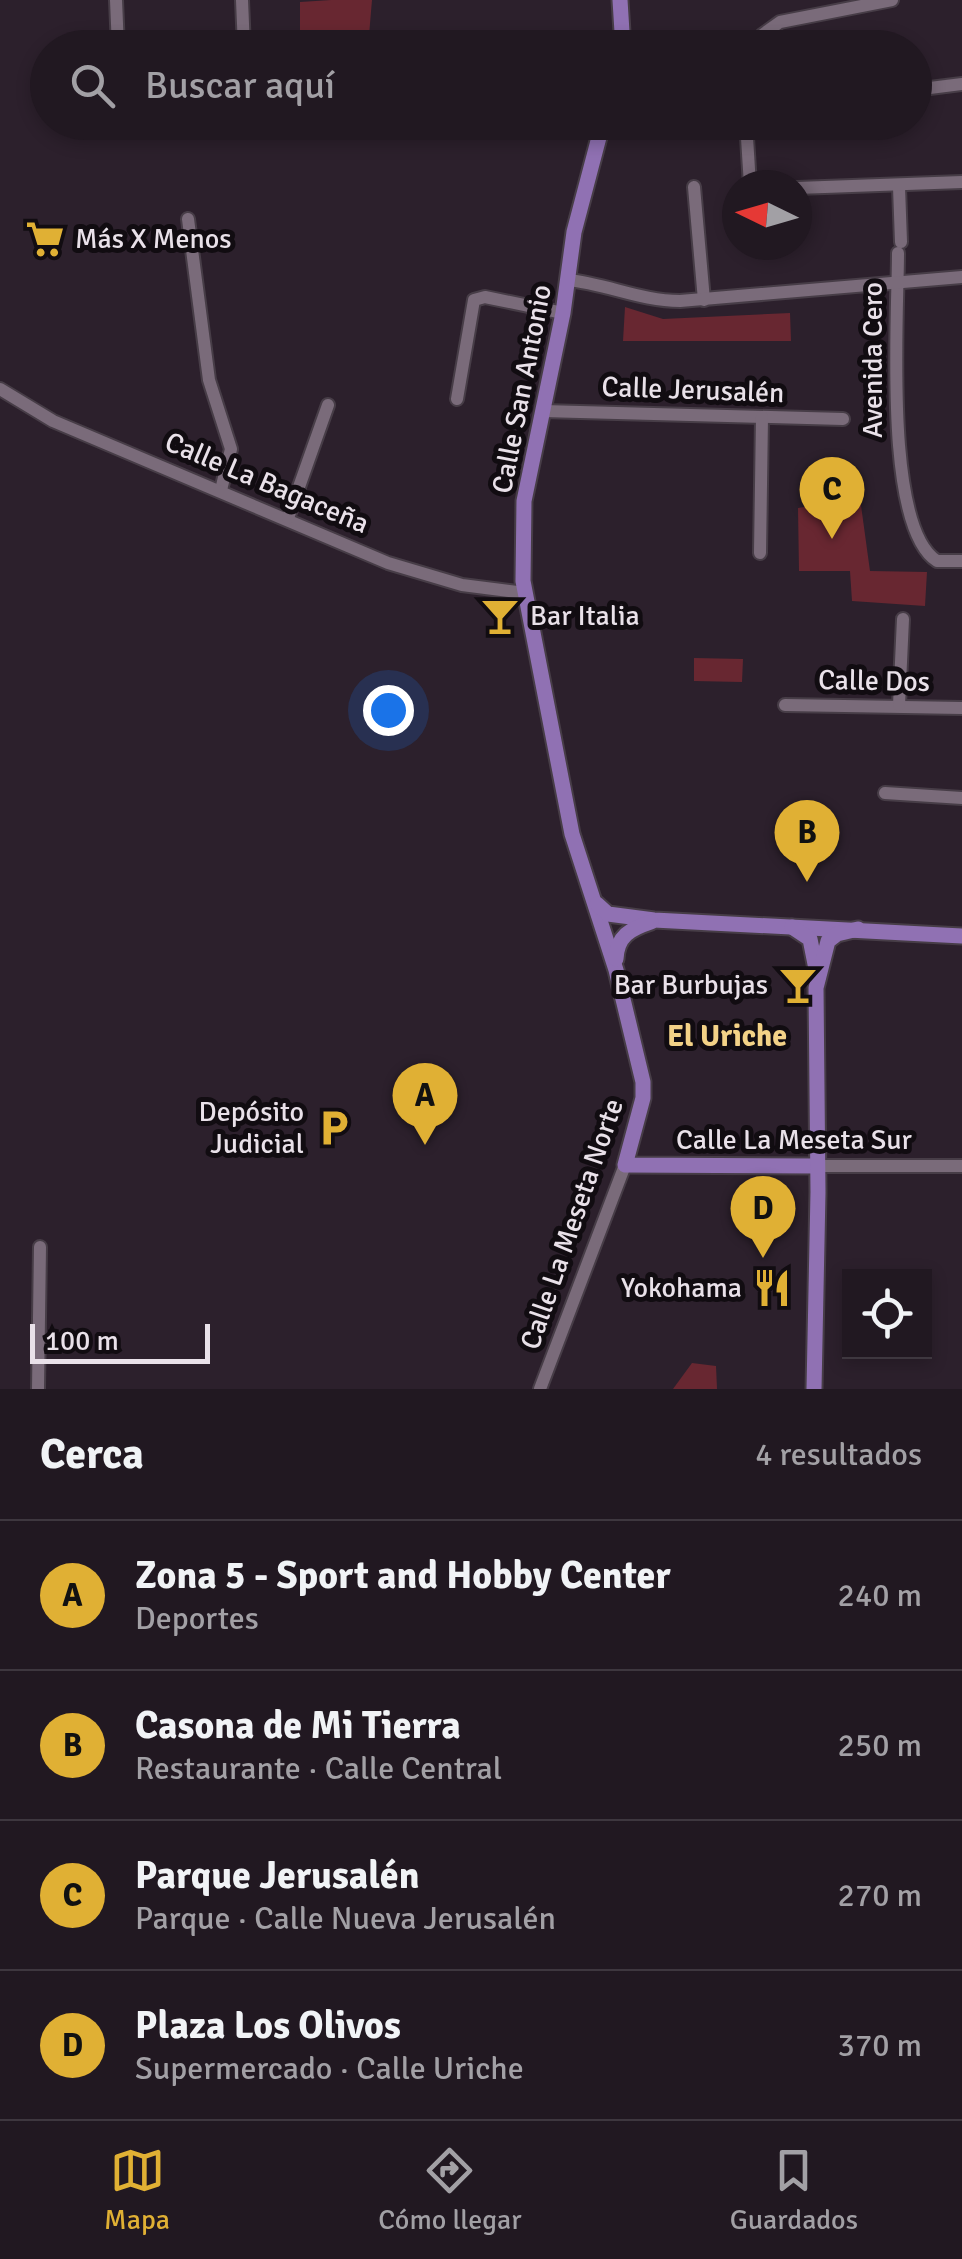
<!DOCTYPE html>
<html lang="es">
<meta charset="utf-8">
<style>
body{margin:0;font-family:Signika,sans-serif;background:#29212a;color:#f1f3f6}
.controls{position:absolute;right:30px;bottom:30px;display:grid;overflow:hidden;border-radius:0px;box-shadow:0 5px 15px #0003}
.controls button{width:90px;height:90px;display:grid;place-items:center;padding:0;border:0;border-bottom:2px solid #3e373f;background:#211821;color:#f1f3f6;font:50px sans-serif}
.compass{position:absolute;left:722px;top:170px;width:90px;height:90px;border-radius:50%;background:#211821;box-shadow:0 5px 15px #0003;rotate:275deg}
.scale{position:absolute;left:30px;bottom:25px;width:180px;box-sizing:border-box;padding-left:10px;border:5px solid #e9e1e9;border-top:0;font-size:28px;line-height:35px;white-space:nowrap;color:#e9e1e9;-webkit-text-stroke:8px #110c11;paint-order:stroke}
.you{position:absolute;left:388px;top:710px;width:35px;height:35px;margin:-25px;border:8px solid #fff;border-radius:50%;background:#1a73e8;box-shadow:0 0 0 15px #1a73e833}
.badge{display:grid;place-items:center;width:65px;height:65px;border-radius:50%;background:#e0b034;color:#111;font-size:32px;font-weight:700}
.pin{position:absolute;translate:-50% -82px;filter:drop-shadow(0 2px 5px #0008)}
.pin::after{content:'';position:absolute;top:52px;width:35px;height:30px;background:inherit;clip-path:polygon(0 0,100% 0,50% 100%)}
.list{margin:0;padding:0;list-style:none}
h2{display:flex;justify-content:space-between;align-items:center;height:130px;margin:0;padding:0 40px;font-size:42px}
h2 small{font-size:32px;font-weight:400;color:#a2a0a5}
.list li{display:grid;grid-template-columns:65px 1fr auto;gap:30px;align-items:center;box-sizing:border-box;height:150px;padding:0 40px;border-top:2px solid #3e373f}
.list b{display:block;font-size:38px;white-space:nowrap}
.list p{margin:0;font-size:32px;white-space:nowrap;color:#a2a0a5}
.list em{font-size:32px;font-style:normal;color:#a2a0a5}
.icon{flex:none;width:55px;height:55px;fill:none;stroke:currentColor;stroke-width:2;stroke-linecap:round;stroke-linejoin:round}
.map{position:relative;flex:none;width:962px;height:1389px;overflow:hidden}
.search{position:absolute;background:#211821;box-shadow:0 5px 15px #0003;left:30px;right:30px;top:30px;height:110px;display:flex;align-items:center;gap:25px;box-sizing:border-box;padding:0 35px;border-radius:55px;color:#a2a0a5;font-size:38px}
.sheet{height:730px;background:#211821}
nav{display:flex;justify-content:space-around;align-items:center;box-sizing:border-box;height:140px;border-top:2px solid #3e373f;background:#211821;font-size:28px;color:#a2a0a5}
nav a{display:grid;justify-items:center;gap:5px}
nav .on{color:#e0b034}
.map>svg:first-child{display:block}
.green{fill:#682731}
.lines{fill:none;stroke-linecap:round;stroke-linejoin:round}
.minor-casing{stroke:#473d47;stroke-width:16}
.major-casing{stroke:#473d47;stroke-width:19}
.minor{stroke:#7a6b7a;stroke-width:12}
.major{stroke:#9071b3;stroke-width:15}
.labels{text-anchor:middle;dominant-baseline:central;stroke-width:10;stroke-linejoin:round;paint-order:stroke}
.poi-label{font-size:28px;fill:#e9e1e9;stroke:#110c11;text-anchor:end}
.street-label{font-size:28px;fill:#e9e1e9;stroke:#110c11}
.neighbourhood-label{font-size:30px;font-weight:bold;fill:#f3d287;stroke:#110c11}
</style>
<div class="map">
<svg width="962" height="1389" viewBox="0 0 962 1389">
<rect width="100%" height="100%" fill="#2c202c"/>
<g class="green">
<path d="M331,0H372L368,47H300V2Z"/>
<path d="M625,307L663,319L790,313L791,341H623Z"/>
<path d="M860,498L870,571L927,572L925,606L852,601L850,571H799L798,508Z"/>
<path d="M694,658L743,659L742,682L694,681Z"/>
<path d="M692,1363L716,1366L717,1389H673Z"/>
</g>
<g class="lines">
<g class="minor-casing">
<g id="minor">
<path d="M116,0L118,48"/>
<path d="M242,0L244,48"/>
<path d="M758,48L762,35L780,22L892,0"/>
<path d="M914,90L962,84"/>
<path d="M746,122L750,185"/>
<path d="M694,187L704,300"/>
<path d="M899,187L901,242"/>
<path d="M797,188L962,182"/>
<path d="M188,219L209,380L231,449L221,490"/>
<path d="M898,253C898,315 883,527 937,561H962"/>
<path d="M568,280C607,284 641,301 680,301L962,277"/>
<path d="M0,389L53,421L388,563L462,585L525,593"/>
<path d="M457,399L474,300L485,297L563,313"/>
<path d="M543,411L843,419"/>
<path d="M288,518L328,405"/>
<path d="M760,553L762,417"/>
<path d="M785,705L962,708"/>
<path d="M899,705L903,619"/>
<path d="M885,793L962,798"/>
<path d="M817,1166H962"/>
<path d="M38,1389L40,1247"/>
<path d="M540,1389L625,1165"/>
</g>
</g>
<g class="major-casing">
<g id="major">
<path d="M620,0L623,48"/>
<path d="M603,122L574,232L563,313L524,501L523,581L572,834L616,970L643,1082V1098L625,1165L817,1166"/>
<path d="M597,904L608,914L654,920L962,936"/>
<path d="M792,927L810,939L816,969"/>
<path d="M616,959C617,936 630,929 651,922"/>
<path d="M814,1389L818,1192L816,988L828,941L837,934L858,929"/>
</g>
</g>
<use href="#minor" class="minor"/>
<use href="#major" class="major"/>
</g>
<defs>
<g id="supermarket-bare" transform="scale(3)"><path d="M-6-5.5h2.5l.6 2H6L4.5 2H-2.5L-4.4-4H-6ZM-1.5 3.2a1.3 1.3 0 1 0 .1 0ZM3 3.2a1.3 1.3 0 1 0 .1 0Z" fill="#e0b034" stroke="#110c11" stroke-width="2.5" paint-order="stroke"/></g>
<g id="bar-bare" transform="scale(3)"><path d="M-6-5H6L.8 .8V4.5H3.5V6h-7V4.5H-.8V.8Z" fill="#e0b034" stroke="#110c11" stroke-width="2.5" paint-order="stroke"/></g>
<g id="parking-bare" transform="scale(3)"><path d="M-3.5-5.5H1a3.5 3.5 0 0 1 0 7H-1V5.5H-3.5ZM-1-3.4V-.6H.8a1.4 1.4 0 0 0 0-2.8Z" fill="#e0b034" stroke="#110c11" stroke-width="2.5" paint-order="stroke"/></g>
<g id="restaurant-bare" transform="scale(3)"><path d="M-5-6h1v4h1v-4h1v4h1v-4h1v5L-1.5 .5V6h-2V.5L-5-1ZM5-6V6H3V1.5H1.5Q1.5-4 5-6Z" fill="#e0b034" stroke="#110c11" stroke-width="2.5" paint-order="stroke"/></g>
</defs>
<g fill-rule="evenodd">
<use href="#supermarket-bare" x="45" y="239"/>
<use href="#bar-bare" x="500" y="616"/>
<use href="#bar-bare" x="798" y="985"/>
<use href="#parking-bare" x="334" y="1128"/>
<use href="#restaurant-bare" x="772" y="1288"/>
</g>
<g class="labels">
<g class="poi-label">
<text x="75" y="239" text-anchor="start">Más X Menos</text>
<text x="530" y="616" text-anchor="start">Bar Italia</text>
<text x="768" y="985">Bar Burbujas</text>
<text x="304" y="1112">Depósito<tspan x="304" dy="32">Judicial</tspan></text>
<text x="742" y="1288">Yokohama</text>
</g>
<g class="street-label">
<text transform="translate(873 360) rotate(-90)">Avenida Cero</text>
<text transform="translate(522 389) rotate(-79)">Calle San Antonio</text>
<text transform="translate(693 390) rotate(2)">Calle Jerusalén</text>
<text transform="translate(267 483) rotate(23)">Calle La Bagaceña</text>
<text transform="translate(874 681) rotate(1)">Calle Dos</text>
<text x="794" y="1140">Calle La Meseta Sur</text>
<text transform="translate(572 1224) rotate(-71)">Calle La Meseta Norte</text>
</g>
<g class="neighbourhood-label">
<text x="727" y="1036">El Uriche</text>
</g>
</g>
</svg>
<div class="controls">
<button><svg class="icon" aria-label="locate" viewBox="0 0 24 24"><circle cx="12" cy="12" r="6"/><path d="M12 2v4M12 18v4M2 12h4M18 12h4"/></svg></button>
</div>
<svg class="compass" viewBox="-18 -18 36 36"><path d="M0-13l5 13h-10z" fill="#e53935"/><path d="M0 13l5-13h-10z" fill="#a2a0a5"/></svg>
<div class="scale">100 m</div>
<div class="you"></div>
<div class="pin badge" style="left:425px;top:1145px">A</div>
<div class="pin badge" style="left:807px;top:882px">B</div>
<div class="pin badge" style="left:832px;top:539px">C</div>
<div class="pin badge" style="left:763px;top:1258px">D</div>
<div class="search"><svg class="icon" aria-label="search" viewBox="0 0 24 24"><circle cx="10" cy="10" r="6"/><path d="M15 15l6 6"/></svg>Buscar aquí</div>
</div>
<section class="sheet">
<h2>Cerca<small>4 resultados</small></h2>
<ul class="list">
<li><span class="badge">A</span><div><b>Zona 5 - Sport and Hobby Center</b><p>Deportes</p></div><em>240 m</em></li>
<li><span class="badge">B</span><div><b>Casona de Mi Tierra</b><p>Restaurante · Calle Central</p></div><em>250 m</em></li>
<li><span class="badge">C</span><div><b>Parque Jerusalén</b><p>Parque · Calle Nueva Jerusalén</p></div><em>270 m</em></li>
<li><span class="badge">D</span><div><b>Plaza Los Olivos</b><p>Supermercado · Calle Uriche</p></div><em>370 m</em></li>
</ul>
</section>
<nav>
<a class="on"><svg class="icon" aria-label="map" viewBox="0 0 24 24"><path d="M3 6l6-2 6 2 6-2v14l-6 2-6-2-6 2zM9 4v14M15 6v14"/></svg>Mapa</a>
<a><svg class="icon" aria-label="directions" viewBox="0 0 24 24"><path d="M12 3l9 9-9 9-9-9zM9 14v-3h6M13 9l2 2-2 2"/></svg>Cómo llegar</a>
<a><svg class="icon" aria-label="saved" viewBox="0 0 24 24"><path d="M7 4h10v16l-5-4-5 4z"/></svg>Guardados</a>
</nav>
